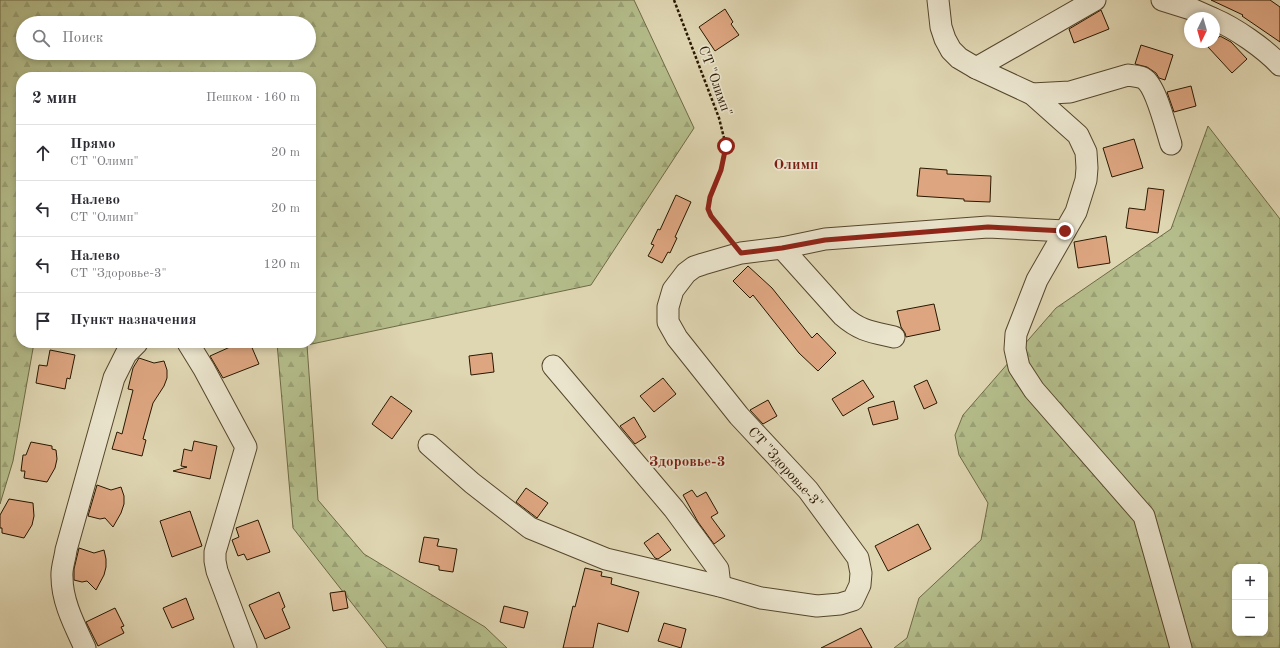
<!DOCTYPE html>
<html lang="ru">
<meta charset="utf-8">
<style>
body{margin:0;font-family:"Old Standard TT",serif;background:#f7f7f7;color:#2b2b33}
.controls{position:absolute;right:12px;bottom:12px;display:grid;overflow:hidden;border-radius:8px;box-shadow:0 2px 6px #0003}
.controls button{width:36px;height:36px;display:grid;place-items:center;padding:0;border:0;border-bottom:1px solid #e1e1e2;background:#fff;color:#2b2b33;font:20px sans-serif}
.compass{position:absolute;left:1184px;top:12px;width:36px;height:36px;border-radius:50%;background:#fff;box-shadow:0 2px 6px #0003;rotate:185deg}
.stop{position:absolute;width:12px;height:12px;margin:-9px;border:3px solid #8f2418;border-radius:50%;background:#fff}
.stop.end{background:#8f2418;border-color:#fff;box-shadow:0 1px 4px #0008}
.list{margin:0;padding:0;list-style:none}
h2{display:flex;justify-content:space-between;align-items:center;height:52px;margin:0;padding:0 16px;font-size:17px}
h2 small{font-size:13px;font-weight:400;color:#7c7c81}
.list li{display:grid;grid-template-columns:26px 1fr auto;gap:12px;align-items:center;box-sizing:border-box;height:56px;padding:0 16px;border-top:1px solid #e1e1e2}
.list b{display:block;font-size:15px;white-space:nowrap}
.list p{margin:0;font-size:13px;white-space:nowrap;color:#7c7c81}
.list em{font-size:13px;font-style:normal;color:#7c7c81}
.icon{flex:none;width:22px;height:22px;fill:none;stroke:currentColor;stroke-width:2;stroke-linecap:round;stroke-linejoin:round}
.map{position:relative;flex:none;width:1280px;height:648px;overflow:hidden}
.search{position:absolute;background:#fff;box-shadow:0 2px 6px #0003;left:16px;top:16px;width:300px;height:44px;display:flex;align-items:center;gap:10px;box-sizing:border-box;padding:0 14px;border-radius:22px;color:#7c7c81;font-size:15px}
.panel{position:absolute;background:#fff;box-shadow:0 2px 6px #0003;left:16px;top:72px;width:300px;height:276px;border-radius:16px}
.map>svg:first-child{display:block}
.forest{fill:url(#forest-firs);stroke:#6e6a46;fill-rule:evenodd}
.building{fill:#dda681;stroke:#281700}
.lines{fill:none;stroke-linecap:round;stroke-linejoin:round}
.minor-casing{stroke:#56472c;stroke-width:23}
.path{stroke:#281700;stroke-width:2.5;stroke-dasharray:3 2;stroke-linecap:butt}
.minor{stroke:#eae4cd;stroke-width:21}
.route{stroke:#8f2418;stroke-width:5}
.labels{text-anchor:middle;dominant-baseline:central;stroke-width:3.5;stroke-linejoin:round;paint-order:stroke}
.street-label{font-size:14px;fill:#281700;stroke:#eae4cd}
.neighbourhood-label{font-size:15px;font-weight:bold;fill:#7a1f14;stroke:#eae4cd}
</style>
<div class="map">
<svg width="1280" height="648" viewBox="0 0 1280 648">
<defs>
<pattern id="forest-firs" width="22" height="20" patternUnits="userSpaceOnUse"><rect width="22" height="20" fill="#b4bd8b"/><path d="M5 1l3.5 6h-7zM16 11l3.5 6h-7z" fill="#9ba276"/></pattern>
</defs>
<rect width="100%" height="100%" fill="#dfd6b2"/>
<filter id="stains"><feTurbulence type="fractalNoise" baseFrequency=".005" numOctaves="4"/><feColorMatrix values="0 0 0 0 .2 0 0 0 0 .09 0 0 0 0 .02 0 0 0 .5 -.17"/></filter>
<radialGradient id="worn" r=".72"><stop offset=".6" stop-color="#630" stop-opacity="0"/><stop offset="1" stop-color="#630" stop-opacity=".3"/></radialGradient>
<g class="forest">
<path d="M0,0H634L694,128L591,285L307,345L318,500L364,554L485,627L507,648H387L293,528L277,343H311V77H21V343H34L13,461L0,504ZM23,23H309V53H23Z"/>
<path d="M1208,126L1280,219V648H894L907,638L919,598L981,540L988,503L959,455L955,435L963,415L1056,308L1171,229ZM1235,567H1265V633H1235Z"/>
</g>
<g class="building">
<path d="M1211,0H1270L1280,7V42L1242,16L1243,15Z"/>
<path d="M725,9L733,22L731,24L739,35L715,51L699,27Z"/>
<path d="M1101,10L1109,29L1074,43L1069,29Z"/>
<path d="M1220,36L1231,42L1247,59L1232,73L1208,47Z"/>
<path d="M1141,45L1173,55L1165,80L1159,78L1156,73L1147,67L1135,64Z"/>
<path d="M1191,86L1196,106L1174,112L1167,92Z"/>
<path d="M1134,139L1143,168L1112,177L1103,148Z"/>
<path d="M920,168L947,170V174L991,176L990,202L964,201V199L917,196Z"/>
<path d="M1148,188L1164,190L1158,233L1126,228L1129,208L1145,210Z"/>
<path d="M676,195L691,202L675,237L677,238L670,253L668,252L662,263L648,256L654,245L651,244L658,229L660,230Z"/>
<path d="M1106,236L1110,263L1078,268L1074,242Z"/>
<path d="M748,266L772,288L812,338L817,333L836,353L818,371L799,353L753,295L750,298L733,281Z"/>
<path d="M934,304L940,330L906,337L905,333L901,327L897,311Z"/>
<path d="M239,343H250L259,364L223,378L210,356Z"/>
<path d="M50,350L75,355L70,379L67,378L65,389L36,383L39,365L47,366Z"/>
<path d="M492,353L494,372L471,375L469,356Z"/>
<path d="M139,358L154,363L164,361L167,370V378L164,386L153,403L143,439L146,440L142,456L112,449L117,432L122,434L133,390L128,389L133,368Z"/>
<path d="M663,378L676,394L654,412L640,396Z"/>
<path d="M863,380L874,397L843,416L832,399Z"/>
<path d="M927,380L937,403L924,409L914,386Z"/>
<path d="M391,396L412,411L392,439L372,424Z"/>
<path d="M768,400L777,416L763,424L750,410Z"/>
<path d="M894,401L898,419L873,425L868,408Z"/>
<path d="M634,417L646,437L635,444L620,426Z"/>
<path d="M194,441L217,446L210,479L173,471L187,467L181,466L184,449L192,451Z"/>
<path d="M31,442L52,446V449L56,450L57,459L55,468L47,482L24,478L25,471H21L23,455H26Z"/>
<path d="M97,485L111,490L121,487L124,496V504L121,513L113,527L105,518L100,519L88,516Z"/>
<path d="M526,488L548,503L537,518L516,502Z"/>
<path d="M692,490L697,497L706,492L718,513L711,517L725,536L714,544L698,522L683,495Z"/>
<path d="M9,499L33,503L34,516L32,525L24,538L2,533V528H0V515Z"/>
<path d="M190,511L202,546L172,557L160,521Z"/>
<path d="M258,520L270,552L247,560L244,554L238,556L232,540L239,537L236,528Z"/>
<path d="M918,524L931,549L888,571L875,546Z"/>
<path d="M658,533L671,550L658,559L655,558L644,543Z"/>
<path d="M424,537L439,539L437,546L457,549L453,572L439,570V566L419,562Z"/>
<path d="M79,548L94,553L104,550L106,559V567L104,575L96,590L87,581L82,582L74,580V569Z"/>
<path d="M585,568L602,572L601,576L612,578L611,584L639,592L628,632L598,623L593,648H563L573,606L575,607Z"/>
<path d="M345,591L348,608L333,611L330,593Z"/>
<path d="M279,592L285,607L282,609L290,628L265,639L249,605Z"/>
<path d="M186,598L194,619L172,628L163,608Z"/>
<path d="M504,606L528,612L524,628L500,622Z"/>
<path d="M115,608L124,626L121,627L124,633L98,646L86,622Z"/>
<path d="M664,623L686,629L681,648L658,641Z"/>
<path d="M861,628L872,648H821Z"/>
</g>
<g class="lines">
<g class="minor-casing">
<g id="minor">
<path d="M938,0L941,27L945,39L951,50L959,58L976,68L1032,94L1078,135L1086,152L1087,168L1086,180L1076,212L1037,280L1016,334L1015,349L1019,367L1034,390L1144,516L1181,648"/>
<path d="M1162,0L1194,10L1212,18"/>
<path d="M1214,19C1235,28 1264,48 1280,65"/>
<path d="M976,68L1095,0"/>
<path d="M1032,94L1070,92L1128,75C1133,76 1138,76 1143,78C1156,85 1166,129 1171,144"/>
<path d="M782,248L843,316C860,331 872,332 894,337"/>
<path d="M188,343L204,369L246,447L215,552V561L217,571L246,648"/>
<path d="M553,366L674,509L718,569L720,586"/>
<path d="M429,445L472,483L530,528L606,559L720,586L761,598L817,606L840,604L853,600L860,585L861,573L858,558L808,490L739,416L677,338L668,322V307L673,290L686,273L694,267L703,264L741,253L782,248L825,239L988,227L1065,231"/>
<path d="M85,648C75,626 62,602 62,577C61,569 65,559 66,550L114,378L126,354L137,343"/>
</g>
</g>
<path class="path" d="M674,0L719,118L726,146L721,170L710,197L708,209L711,216L728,237"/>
<use href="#minor" class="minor"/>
</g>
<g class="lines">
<path class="route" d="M726,146L721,170L710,197L708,209L711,216L741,253L782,248L825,240L988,227L1065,231"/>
</g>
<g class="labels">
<g class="street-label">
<text transform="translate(715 81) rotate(70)">СТ "Олимп"</text>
<text transform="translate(785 468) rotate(48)">СТ "Здоровье-3"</text>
</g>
<g class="neighbourhood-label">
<text x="796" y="165">Олимп</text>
<text x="687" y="462">Здоровье-3</text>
</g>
</g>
<rect width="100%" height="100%" filter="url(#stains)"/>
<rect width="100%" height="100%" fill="url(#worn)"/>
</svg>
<div class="controls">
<button>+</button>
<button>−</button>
</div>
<svg class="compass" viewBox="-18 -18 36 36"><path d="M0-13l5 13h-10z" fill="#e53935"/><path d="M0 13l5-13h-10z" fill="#7c7c81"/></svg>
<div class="stop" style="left:726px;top:146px"></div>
<div class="stop end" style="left:1065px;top:231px"></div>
<div class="search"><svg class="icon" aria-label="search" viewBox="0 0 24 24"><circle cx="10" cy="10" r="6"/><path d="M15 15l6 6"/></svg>Поиск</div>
<section class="panel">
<h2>2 мин<small>Пешком · 160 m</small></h2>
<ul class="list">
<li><svg class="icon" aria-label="ahead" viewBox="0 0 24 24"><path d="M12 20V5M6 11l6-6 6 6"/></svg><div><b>Прямо</b><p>СТ &quot;Олимп&quot;</p></div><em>20 m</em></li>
<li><svg class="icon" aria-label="left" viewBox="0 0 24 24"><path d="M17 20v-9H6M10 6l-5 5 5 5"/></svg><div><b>Налево</b><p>СТ &quot;Олимп&quot;</p></div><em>20 m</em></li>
<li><svg class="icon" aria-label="left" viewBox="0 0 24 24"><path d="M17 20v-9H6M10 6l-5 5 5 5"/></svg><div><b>Налево</b><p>СТ &quot;Здоровье-3&quot;</p></div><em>120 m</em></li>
<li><svg class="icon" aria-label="arrive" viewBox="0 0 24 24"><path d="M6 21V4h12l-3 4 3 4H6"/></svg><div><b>Пункт назначения</b></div></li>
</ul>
</section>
</div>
